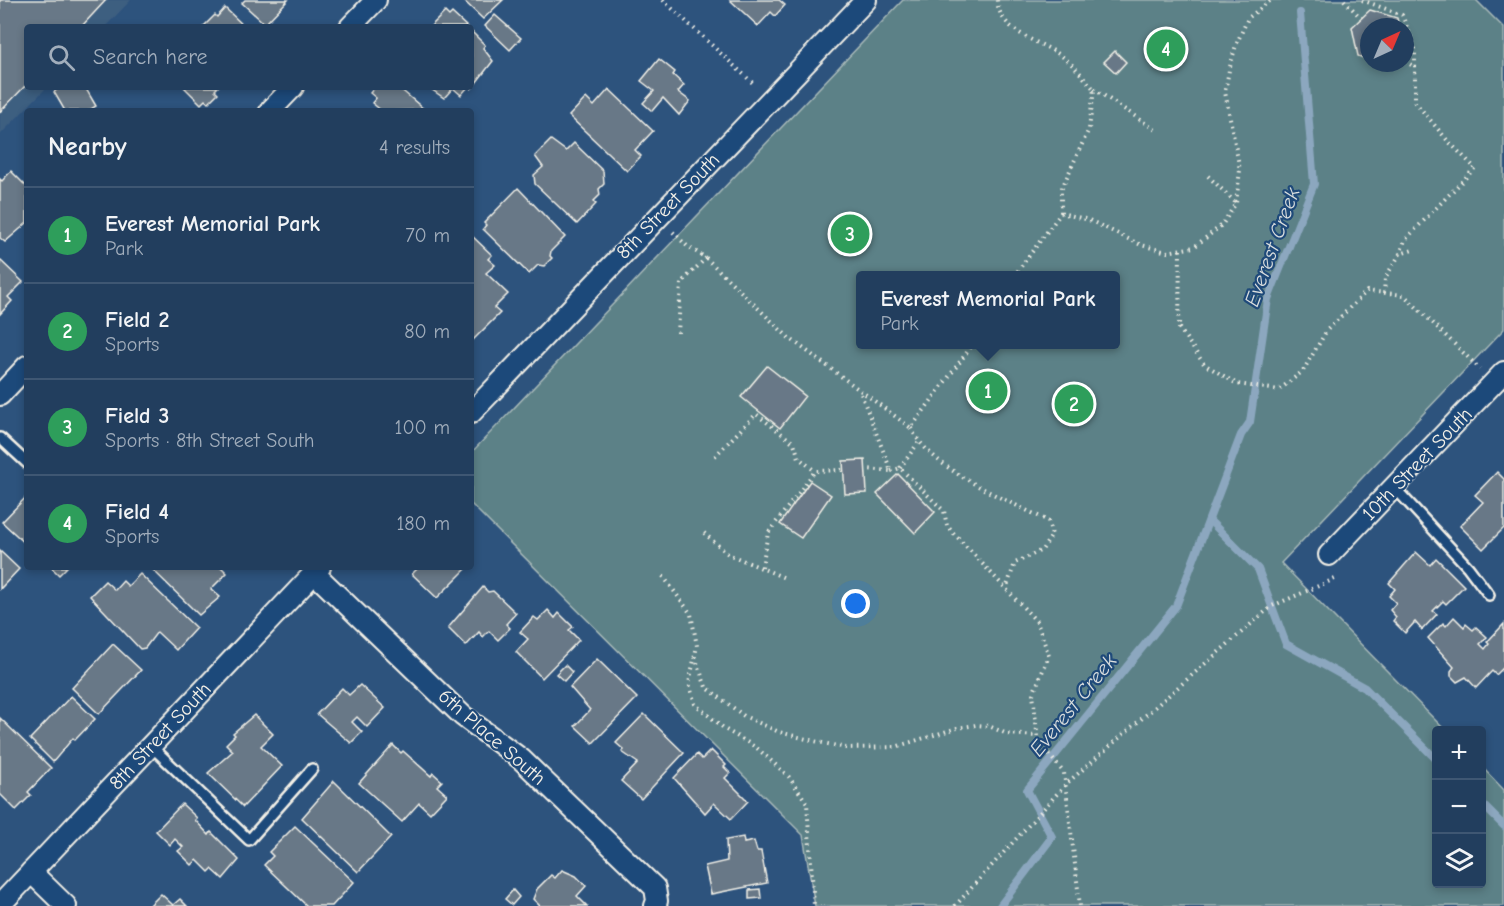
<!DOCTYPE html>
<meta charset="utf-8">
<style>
body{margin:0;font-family:"Comic Neue",sans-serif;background:#2a4564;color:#f1f3f6}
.controls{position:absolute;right:18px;bottom:18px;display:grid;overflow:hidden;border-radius:6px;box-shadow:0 3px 9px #0003}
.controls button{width:54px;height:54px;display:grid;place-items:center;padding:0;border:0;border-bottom:2px solid #3f5773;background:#223e5e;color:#f1f3f6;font:30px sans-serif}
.compass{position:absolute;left:1360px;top:18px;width:54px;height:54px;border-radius:50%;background:#223e5e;box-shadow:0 3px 9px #0003;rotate:44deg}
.you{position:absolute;left:856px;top:604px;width:21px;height:21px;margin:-15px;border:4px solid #fff;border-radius:50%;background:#1a73e8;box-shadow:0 0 0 9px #1a73e833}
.badge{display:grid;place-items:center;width:39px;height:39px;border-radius:50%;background:#e69b98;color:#fff;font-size:20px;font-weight:700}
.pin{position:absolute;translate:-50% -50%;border:3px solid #fff;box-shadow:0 2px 6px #0006}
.popup{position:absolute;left:856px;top:271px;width:264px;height:78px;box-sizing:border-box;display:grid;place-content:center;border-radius:6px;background:#223e5e;filter:drop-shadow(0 2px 4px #0005);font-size:20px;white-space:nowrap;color:#a2aebc}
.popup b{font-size:22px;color:#f1f3f6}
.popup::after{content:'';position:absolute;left:50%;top:100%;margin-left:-12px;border:12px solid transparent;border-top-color:#223e5e}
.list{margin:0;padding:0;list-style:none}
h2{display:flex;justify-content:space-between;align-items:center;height:78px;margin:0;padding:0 24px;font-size:26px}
h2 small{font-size:20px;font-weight:400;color:#a2aebc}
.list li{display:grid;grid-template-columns:39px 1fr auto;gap:18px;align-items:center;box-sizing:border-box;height:96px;padding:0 24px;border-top:2px solid #3f5773}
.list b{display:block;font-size:22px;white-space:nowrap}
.list p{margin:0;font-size:20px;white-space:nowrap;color:#a2aebc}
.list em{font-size:20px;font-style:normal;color:#a2aebc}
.icon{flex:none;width:33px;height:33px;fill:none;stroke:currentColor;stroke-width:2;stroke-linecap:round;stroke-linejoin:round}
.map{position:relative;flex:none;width:1504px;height:906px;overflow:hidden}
.search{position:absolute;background:#223e5e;box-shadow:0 3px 9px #0003;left:24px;top:24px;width:450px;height:66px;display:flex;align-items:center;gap:15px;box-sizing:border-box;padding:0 21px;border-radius:6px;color:#a2aebc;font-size:22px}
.panel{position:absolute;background:#223e5e;box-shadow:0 3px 9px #0003;left:24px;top:108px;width:450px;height:462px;border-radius:6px}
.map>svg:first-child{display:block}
.built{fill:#3e5e80}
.green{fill:#5b8187;stroke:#a8b9b8;stroke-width:1.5;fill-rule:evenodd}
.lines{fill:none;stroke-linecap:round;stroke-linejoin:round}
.stream{stroke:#8ca7bf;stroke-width:8}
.building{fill:#677887;stroke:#f4f1e8;stroke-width:1.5}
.service-casing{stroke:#f4f1e8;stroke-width:14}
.minor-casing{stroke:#f4f1e8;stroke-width:24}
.path{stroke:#f4f1e8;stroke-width:4;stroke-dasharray:1.5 4.5;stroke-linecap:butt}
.service{stroke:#1f4a7a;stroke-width:9}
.minor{stroke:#1f4a7a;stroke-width:20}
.labels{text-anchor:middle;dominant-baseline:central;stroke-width:4.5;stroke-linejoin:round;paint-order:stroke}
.street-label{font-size:20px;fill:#f4f1e8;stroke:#1f4a7a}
.water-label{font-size:21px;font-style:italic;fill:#dadede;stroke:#1f4a7a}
</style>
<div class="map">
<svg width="1504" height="906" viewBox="0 0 1504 906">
<rect width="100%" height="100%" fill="#2d537d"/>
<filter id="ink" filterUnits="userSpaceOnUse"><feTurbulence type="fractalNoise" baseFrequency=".0167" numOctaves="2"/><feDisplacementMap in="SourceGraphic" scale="12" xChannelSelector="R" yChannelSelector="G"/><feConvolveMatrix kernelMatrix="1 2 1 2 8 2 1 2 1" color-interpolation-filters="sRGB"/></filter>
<g filter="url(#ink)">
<path class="built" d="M0,0H131L105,27H27V87H47L0,135Z"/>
<path class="green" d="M903,0H1476L1504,28V329L1281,563L1445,730H1436V884H1482V767L1504,790V906H815L803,835L471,504V453ZM1369,27H1405V63H1369ZM860,276H1116V344H860Z"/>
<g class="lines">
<g class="stream">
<path d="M1209,520L1258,569L1286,644L1365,688L1436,759"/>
<path d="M1482,804L1504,826"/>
<path d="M1000,906L1052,837L1027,790L1176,606L1241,435L1250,422L1268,299L1314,184L1300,13"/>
</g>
</g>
<g class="building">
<path d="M0,0H106L81,27H27V84L0,112Z"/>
<path d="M245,0H288L265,24L242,3Z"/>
<path d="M503,0L483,19L464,1V0Z"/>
<path d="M730,0H779L785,5L775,16L771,12L758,26Z"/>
<path d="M225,8L245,27H203L215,15L217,17Z"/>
<path d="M1370,10L1397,18L1399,27H1369V60L1358,56L1352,27Z"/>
<path d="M445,12L449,16L452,13L467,27H430Z"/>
<path d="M495,15L521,38L510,50L485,26Z"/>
<path d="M471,31L485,45L483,48L493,61L472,88Z"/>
<path d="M1115,51L1126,62L1116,73L1104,62Z"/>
<path d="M659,59L675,72L673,75L684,85L678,92L690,101L679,115L663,98L652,111L643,103L654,91L641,81Z"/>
<path d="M61,87H85L96,106L88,111H65L54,92Z"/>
<path d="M184,87H218L215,90L218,93L208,103L205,100L201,104Z"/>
<path d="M375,87H398L425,110L382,111L372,103L376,98L370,93Z"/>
<path d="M428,87H468L461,95L453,88L444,98Z"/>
<path d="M609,89L653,131L635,150L641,156L627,171L569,116L586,98L594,106Z"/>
<path d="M551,140L566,151L574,143L603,171L604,184L599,189L600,195L593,202L596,204L577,224L535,184L534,175L543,167L535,156Z"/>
<path d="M11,171L27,187V223L5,242L0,238V179L2,181Z"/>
<path d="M518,188L565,237L551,251L550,256L552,258L544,266L538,265L529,274L483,229L486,225L484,223Z"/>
<path d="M471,235L492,255L488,259L495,265L486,273L508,294L494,308L500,313L471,342Z"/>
<path d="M0,260L23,282L8,297L12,301L0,314Z"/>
<path d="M767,366L805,396L780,428L741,397Z"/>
<path d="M865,460L867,493L845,494L843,461Z"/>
<path d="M1497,472L1504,479V528L1483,549L1460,526L1483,502L1475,495Z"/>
<path d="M898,474L935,512L915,533L877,494Z"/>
<path d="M810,481L831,495L801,538L780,524Z"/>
<path d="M27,496V545L2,522Z"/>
<path d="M0,551L19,569L0,589Z"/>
<path d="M1416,552L1430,565L1436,558L1464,586L1446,604L1443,601L1433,611L1437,614L1422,630L1415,622L1405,633L1393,621L1396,617L1390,610L1396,603L1389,596L1395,589L1389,583Z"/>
<path d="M51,567H67L59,575Z"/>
<path d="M150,567H221L227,573L211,589L220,597L199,615Z"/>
<path d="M419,567H468L437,598L412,574Z"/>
<path d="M140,574L196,628L176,650L157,632L145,648L140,649L90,596L105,581L115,590L123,581L128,586Z"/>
<path d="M483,587L488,592L493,591L516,613L506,624L510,628L498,640L489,631L483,637L479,632L466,646L448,628Z"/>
<path d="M548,610L555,618L559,613L573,627L569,630L579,640L542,678L516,652L528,639L520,632L534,617L538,620Z"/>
<path d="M1454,617L1464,627L1466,624L1473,630L1476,627L1487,637L1480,644L1485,649L1489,644L1487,642L1504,624V667L1496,675L1492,671L1476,688L1466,677L1457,682L1451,676V671L1454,667L1428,638L1443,623L1446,626Z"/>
<path d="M113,644L141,670L99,714L72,688Z"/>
<path d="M597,659L637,698L593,743L575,726L590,710L570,687Z"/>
<path d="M565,665L572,672L564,681L556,674Z"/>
<path d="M360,685L385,708L367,727L357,717L352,722L362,732L351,743L317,714L342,688L349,695Z"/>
<path d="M71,696L95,719L75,740L73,738L53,762L30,739Z"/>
<path d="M644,714L684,753L641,799L621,781L638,763L622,752L624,750L616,743Z"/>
<path d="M254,715L273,734L261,746L282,766L243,807L208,773L233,751L226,744L235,735L233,733Z"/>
<path d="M0,718L51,768L28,792L31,795L16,810L0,794Z"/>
<path d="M393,745L401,753L403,751L431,776L433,773L442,781L437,786L447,795L430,813L419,803L402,822L359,783Z"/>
<path d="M711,750L726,765L724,767L730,773L725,778L748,801L731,819L714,803L705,813L674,778L697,754L702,759Z"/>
<path d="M334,781L391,837L358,872L302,818Z"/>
<path d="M182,804L197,818L195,820L209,835L211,832L239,860L223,879L212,869L209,872L197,860L192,865L178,851L183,847L175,839L170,845L156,831Z"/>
<path d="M295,826L354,882L332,906H307L264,865L273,856L269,852Z"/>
<path d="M743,837L744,843L754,841L757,851H761L767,883L711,894L705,866L727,861L726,840Z"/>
<path d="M562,870L576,876L586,886L577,896L587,906H540L533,899L537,889L551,875L555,878Z"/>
<path d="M760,889L761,898L749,899V890Z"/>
<path d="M513,890L519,897L512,905L505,899Z"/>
<path d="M161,894L173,905L180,899L187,906H149Z"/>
</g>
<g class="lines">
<g class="service-casing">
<g id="service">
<path d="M0,438L27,463"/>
<path d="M1394,487L1468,567L1489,595"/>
<path d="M150,745L249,840L312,769"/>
</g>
</g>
<g class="minor-casing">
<g id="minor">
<path d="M350,27L376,0"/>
<path d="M270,111L293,87"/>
<path d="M0,395L27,366"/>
<path d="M471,413L866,0"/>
<path d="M1329,555L1504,372"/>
<path d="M314,573L463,716L521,759L655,888L657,901L655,906"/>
<path d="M31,872L66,906"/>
<path d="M0,905L320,567"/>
</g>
</g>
<g class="path">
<path d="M663,0L755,85"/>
<path d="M997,0C1000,36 1046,41 1068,61C1078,70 1086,80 1094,89L1089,129L1061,190V213"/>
<path d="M1344,0L1361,18"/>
<path d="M1362,0L1402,15L1415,47V102L1448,141L1475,168L1405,240L1400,254"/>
<path d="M1405,61L1413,66"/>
<path d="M1094,89L1157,131"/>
<path d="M1208,176L1236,203"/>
<path d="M673,232L687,246L706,258L788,337L911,428L973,344"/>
<path d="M1180,250L1179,328L1204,364L1237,384L1279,390L1303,371L1327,330L1367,291L1404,295L1480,369"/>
<path d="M1014,276L1061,213L1089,220L1141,245L1167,252L1194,247L1222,225L1236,203L1240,170L1225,92L1229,70L1236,45L1248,18L1271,0"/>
<path d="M1384,293L1385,278L1400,254L1413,250"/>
<path d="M678,333L681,283L706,258"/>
<path d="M861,394L891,471L866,469"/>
<path d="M911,428C932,471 1006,499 1048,521L1052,535L1042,550L1015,563L1006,589"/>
<path d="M715,456L756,414L794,443L799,458L815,471"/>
<path d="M900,468L918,443"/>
<path d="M891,471L900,468L944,511L947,526L1037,622L1049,656L1033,694L1038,741L1064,773L1080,906"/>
<path d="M704,533L728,554L785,578"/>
<path d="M762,567L768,533L815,471L843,470"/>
<path d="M663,576L691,614L697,646L689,683L695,704L726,730L757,748L789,777L807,803L814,906"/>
<path d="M695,657L706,687L744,716L779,732L814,741L846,748L895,747L957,728L976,725L989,726L1007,734L1037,736"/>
<path d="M955,906L1066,784L1272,606L1337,578"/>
</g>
<use href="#service" class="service"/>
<use href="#minor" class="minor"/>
</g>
</g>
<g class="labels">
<g class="street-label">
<text transform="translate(668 206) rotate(-46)">8th Street South</text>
<text transform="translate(1417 464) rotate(-46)">10th Street South</text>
<text transform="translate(160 736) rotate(-47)">8th Street South</text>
<text transform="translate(492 737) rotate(41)">6th Place South</text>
</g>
<g class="water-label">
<text transform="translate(1272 247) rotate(-70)">Everest Creek</text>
<text transform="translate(1073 705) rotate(-51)">Everest Creek</text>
</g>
</g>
</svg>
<div class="controls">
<button>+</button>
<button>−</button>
<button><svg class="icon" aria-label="layers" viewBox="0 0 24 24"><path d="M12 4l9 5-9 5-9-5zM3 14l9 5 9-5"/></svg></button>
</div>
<svg class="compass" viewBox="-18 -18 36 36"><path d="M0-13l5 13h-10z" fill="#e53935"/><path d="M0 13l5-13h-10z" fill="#a2aebc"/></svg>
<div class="you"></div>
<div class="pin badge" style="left:988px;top:391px;background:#2e9e5b">1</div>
<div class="popup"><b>Everest Memorial Park</b>Park</div>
<div class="pin badge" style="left:1074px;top:404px;background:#2e9e5b">2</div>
<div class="pin badge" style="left:850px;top:234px;background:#2e9e5b">3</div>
<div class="pin badge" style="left:1166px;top:49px;background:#2e9e5b">4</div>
<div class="search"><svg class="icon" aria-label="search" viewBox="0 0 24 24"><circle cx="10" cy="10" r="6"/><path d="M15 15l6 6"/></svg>Search here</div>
<section class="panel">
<h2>Nearby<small>4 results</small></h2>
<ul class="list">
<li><span class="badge" style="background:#2e9e5b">1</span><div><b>Everest Memorial Park</b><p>Park</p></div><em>70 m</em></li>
<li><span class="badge" style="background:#2e9e5b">2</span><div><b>Field 2</b><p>Sports</p></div><em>80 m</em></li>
<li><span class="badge" style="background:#2e9e5b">3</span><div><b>Field 3</b><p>Sports · 8th Street South</p></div><em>100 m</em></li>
<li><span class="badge" style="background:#2e9e5b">4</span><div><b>Field 4</b><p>Sports</p></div><em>180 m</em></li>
</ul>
</section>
</div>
